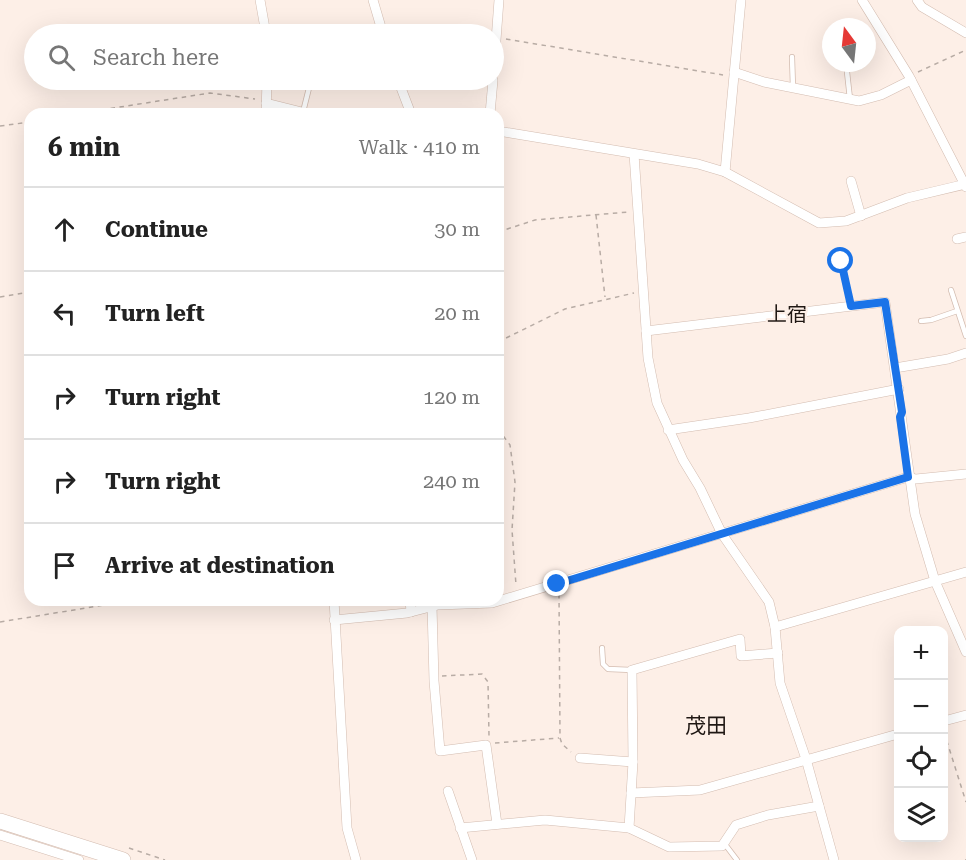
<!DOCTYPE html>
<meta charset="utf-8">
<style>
body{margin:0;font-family:"Roboto Serif","Noto Sans JP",serif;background:#f6f6f6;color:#222}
.controls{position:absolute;right:18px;bottom:18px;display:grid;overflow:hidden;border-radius:12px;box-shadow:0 6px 24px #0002}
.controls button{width:54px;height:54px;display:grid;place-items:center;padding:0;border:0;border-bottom:2px solid #e0e0e0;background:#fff;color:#222;font:30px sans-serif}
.compass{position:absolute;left:822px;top:18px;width:54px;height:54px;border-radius:50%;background:#fff;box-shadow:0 6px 24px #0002;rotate:345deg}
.stop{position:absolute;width:18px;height:18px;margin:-14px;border:4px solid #1a73e8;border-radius:50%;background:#fff}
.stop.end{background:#1a73e8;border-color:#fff;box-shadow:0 2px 6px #0008}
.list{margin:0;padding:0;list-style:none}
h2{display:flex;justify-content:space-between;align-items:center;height:78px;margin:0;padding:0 24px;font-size:26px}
h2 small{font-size:20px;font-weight:400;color:#767676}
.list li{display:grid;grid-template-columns:39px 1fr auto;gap:18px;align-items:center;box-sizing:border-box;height:84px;padding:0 24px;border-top:2px solid #e0e0e0}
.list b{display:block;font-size:22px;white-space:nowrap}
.list em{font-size:20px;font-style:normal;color:#767676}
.icon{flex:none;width:33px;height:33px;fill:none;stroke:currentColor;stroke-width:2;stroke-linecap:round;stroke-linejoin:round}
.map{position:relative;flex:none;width:966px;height:860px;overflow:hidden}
.search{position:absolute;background:#fff;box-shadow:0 6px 24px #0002;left:24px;top:24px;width:480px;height:66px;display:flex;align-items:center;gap:15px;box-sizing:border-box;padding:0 21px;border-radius:33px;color:#767676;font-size:22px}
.panel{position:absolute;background:#fff;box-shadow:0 6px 24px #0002;left:24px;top:108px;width:480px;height:498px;border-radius:18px}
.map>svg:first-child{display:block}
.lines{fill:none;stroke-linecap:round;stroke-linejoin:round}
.lane-casing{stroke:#d3bcb0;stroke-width:6}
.street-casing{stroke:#d3bcb0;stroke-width:10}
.primary-casing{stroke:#d3bcb0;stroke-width:16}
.path{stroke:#b8aca5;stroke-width:1.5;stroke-dasharray:4.5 4.5;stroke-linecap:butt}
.lane{stroke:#fff;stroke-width:4.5}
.street{stroke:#fff;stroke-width:9}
.primary{stroke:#fff;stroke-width:15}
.route{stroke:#1a73e8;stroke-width:8}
.labels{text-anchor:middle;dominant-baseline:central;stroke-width:4.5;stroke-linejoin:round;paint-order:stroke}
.neighbourhood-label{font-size:20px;fill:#1f1713;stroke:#fdefe7}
.quarter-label{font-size:21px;fill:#1f1713;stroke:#fdefe7}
</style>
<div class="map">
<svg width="966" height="860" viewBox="0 0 966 860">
<rect width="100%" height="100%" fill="#fdefe7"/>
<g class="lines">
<g class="lane-casing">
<g id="lane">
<path d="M792,57L793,88"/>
<path d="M846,63L850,99"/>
<path d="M303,112L311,80"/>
<path d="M841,261L851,306"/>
<path d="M951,290L966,336"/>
<path d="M921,321L931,320L957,311"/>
<path d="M602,648L603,664L608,669L632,670"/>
<path d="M724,843L737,860"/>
</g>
</g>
<g class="street-casing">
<g id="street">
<path d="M260,0L266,34"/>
<path d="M373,0L383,34"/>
<path d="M862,0L909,76L966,187"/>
<path d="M917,0L922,7L966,33"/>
<path d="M494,67L499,0"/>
<path d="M734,72L764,82L859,101L881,95L911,80"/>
<path d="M398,80L411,114"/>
<path d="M266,103L310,114"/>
<path d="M266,114L267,80"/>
<path d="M490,114L493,80"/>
<path d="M498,131L698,164L725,172L819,223L846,221L907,198L966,184"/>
<path d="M634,154L648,358L657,403L683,460L700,488L722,534L769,602L775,627L780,683L806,759L834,860"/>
<path d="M725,172L741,0"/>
<path d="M851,181L861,216"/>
<path d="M957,239L966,237"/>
<path d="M646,331L885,302L915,514L935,581L966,652"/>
<path d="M895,368L948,359L966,353"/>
<path d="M668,430L749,418L899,389"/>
<path d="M334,600L347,828L356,860"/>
<path d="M410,600L411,612"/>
<path d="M432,606L434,681L440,751L486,745L497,824"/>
<path d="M334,620L407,613L438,605L492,603L908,477L916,479L966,474"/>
<path d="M775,627L966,572"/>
<path d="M944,721L966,715"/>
<path d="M580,758L633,762"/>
<path d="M448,791L472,860"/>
<path d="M631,793L700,790L898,734"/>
<path d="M460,828L545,820L629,828L669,847L722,846L736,825L768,815L819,806"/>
<path d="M629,828L633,762L632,670L740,639L741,656L778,653"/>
<path d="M0,835L79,860"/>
</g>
</g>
<g class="primary-casing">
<path id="primary" d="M0,821L123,860"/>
</g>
<g class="path">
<path d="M506,39L723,75"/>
<path d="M918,72L966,50"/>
<path d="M75,114L210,93L255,99"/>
<path d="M0,126L30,122"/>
<path d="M596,215L605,297"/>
<path d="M498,232L535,220L628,212"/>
<path d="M0,297L30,292"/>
<path d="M498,342L565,309L634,293"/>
<path d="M498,429L510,445L515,482L512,530L516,585"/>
<path d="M559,594L560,738L562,744L571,752"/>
<path d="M0,622L135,600"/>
<path d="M442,676L482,674L488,682L489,736"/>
<path d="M944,732L966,802"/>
<path d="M495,743L559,738"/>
<path d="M129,848L165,860"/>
<path d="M966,860V859"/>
</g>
<use href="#lane" class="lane"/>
<use href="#street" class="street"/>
<use href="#primary" class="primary"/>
</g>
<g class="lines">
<path class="route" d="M557,584L908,477L900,417L902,412L885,302L851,306L841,261"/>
</g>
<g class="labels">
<g class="neighbourhood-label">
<text x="787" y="314">上宿</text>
</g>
<g class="quarter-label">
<text x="706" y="726">茂田</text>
</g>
</g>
</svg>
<div class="controls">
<button>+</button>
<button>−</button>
<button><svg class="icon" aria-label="locate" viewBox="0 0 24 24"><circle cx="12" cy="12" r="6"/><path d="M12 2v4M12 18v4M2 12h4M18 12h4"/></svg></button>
<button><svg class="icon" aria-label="layers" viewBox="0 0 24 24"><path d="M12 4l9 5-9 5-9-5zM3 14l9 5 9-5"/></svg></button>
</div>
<svg class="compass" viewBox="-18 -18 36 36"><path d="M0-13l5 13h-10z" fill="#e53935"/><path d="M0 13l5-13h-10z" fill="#767676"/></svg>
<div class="stop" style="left:841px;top:261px"></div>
<div class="stop end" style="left:557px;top:584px"></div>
<div class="search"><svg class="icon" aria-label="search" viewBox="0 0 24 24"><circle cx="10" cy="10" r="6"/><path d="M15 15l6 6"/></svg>Search here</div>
<section class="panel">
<h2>6 min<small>Walk · 410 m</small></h2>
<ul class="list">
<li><svg class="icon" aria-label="ahead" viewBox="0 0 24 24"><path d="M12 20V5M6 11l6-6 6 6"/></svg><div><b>Continue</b></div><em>30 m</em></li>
<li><svg class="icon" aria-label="left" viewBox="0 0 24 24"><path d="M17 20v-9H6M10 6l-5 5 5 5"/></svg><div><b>Turn left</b></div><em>20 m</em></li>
<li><svg class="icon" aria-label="right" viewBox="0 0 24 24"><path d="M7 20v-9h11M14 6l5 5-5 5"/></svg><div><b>Turn right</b></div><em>120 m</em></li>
<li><svg class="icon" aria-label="right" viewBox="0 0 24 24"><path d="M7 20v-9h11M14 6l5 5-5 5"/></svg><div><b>Turn right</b></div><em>240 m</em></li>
<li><svg class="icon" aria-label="arrive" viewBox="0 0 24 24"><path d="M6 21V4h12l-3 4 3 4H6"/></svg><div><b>Arrive at destination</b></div></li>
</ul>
</section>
</div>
